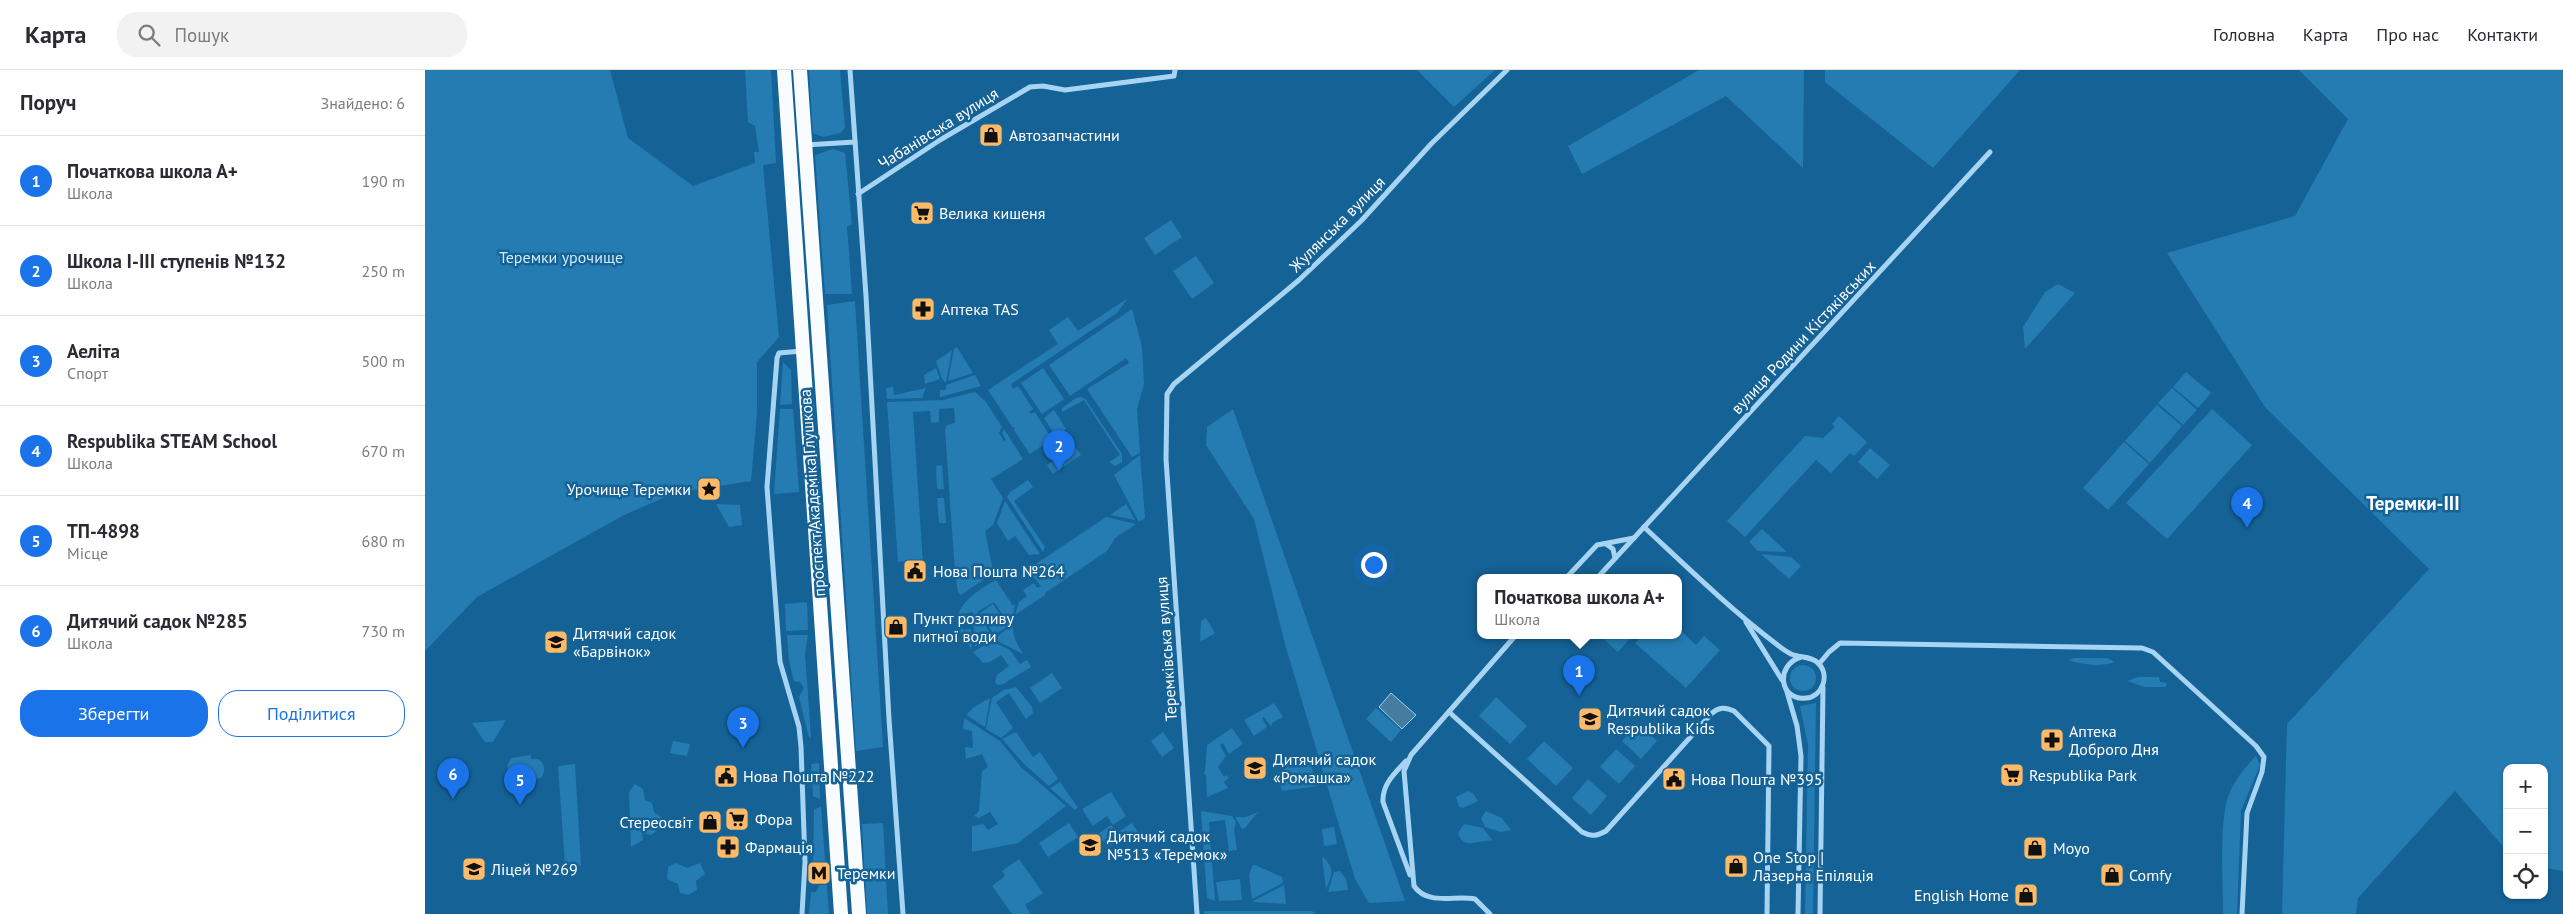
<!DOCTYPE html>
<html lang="uk">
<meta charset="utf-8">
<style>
body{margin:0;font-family:"PT Sans",sans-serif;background:#f2f2f3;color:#2b2b33}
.controls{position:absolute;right:15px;bottom:15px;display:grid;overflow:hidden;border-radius:10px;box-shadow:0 1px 4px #0004}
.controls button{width:45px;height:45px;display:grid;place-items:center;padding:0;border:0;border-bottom:1px solid #e1e1e2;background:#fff;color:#2b2b33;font:25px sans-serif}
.you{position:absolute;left:948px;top:494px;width:18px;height:18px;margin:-12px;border:4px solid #fff;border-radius:50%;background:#1a73e8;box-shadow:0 0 0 8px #1a73e833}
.badge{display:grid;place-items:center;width:32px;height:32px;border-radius:50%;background:#1a73e8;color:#fff;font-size:16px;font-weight:700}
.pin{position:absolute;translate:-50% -41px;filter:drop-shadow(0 1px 2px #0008)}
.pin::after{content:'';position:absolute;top:26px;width:18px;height:15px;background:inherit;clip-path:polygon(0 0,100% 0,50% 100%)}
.popup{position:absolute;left:1052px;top:504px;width:205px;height:65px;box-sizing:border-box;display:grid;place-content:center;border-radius:10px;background:#fff;filter:drop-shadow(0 1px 4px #0005);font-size:16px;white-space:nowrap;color:#7c7c81}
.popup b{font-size:19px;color:#2b2b33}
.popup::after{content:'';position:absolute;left:50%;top:100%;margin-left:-10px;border:10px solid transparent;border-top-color:#fff}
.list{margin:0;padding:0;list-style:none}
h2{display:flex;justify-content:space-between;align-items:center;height:65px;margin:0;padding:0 20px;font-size:21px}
h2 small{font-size:16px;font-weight:400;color:#7c7c81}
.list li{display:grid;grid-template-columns:32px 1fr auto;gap:15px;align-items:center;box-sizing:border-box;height:90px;padding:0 20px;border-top:1px solid #e1e1e2}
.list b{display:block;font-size:19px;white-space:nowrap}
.list p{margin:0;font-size:16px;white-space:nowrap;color:#7c7c81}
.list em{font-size:16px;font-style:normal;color:#7c7c81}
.actions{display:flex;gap:10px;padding:15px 20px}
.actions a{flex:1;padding:11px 0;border:1px solid #1a73e8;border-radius:20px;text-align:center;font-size:18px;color:#1a73e8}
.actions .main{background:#1a73e8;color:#fff}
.icon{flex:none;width:28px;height:28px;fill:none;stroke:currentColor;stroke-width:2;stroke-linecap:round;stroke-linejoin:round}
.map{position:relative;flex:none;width:2138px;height:844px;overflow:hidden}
header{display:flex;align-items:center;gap:30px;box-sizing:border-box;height:70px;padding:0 25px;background:#fff;border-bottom:1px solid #e1e1e2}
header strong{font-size:24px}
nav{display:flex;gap:28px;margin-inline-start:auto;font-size:18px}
.search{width:350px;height:45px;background:#f2f2f3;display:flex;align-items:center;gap:12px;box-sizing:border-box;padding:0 18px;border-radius:20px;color:#7c7c81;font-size:19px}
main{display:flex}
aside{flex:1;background:#fff}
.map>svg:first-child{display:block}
.green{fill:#247cb3}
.water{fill:#457ca0;stroke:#98d2f5}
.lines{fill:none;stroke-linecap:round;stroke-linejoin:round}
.minor{stroke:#a6d4f2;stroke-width:5}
.trunk{stroke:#f8fcff;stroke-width:14}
.labels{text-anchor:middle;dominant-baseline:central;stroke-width:5;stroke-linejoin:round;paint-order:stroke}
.street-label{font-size:16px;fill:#fff;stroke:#156296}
.poi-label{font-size:16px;fill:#fff;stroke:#156296;text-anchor:start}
.park-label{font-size:16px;fill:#cdeafc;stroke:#156296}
.quarter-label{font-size:19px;font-weight:bold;fill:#fff;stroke:#156296}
</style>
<header>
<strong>Карта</strong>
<div class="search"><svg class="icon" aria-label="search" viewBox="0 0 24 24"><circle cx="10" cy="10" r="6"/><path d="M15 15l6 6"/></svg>Пошук</div>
<nav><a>Головна</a><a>Карта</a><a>Про нас</a><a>Контакти</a></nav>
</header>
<main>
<aside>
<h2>Поруч<small>Знайдено: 6</small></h2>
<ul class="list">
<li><span class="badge">1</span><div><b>Початкова школа А+</b><p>Школа</p></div><em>190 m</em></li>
<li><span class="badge">2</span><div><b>Школа І-ІІІ ступенів №132</b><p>Школа</p></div><em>250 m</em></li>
<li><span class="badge">3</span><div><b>Аеліта</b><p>Спорт</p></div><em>500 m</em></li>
<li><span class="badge">4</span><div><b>Respublika STEAM School</b><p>Школа</p></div><em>670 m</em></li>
<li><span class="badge">5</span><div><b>ТП-4898</b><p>Місце</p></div><em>680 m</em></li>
<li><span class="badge">6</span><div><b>Дитячий садок №285</b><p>Школа</p></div><em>730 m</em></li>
</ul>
<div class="actions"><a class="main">Зберегти</a><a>Поділитися</a></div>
</aside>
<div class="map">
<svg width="2138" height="844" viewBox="0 0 2138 844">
<rect width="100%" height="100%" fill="#156296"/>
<g class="green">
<path d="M0,0H185L203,68L268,116L330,93L329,82H334L330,56L323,52L320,0H346L351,93L338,95L354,267L332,292V343L326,411L250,423L199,445L52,527L0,581Z"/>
<path d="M384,0H415L420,57L416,63L398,67L388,63Z"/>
<path d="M992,0H1070L1029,37Z"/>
<path d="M1274,0H1379L1378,98L1301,26L1157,104L1143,76Z"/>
<path d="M1400,0H1595L1508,98L1400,12Z"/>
<path d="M1874,0H2138V801L2119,798V698H2082V781L2030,721L1933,828L1931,844H1857L1862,654L2004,499L1840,337L1742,183L1870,146L1923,49Z"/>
<path d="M408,79L420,83L427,155L422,156L427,224H400L390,85Z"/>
<path d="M746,150L757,167L730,185L719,168Z"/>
<path d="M771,186L789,213L767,229L748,201Z"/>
<path d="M1633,214L1650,223L1600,279L1598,257L1620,222Z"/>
<path d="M703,228L692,243L586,314L588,319L593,316L608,339L604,342L606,344L610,342L627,369L605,384L589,360L590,357L588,358L563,320L633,274L624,260L643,247L653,261Z"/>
<path d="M430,231L458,677L431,681L402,235Z"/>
<path d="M707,239L717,277L719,314L712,339L715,383L707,387L662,319L704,293L701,288L645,326L624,295Z"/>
<path d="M532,277L548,303L523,311L529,279Z"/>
<path d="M527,280L521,312H520L517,309L511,291Z"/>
<path d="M358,292L366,300L367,334L355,335Z"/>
<path d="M511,298L515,309L500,314L499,305Z"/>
<path d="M618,298L639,329L617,344L596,313Z"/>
<path d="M1761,302L1786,323L1773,338L1748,317Z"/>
<path d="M550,305L556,316L515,327V320H521V315Z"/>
<path d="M468,317L469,325L501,318L497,328L462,329L461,318Z"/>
<path d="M1747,318L1772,340L1758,355L1733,333Z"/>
<path d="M550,322L561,332L577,357L574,363L579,371L581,370L577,363L579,359L598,389L566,409L578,428L568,455L560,461L568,501L565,505L536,525L533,522L530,503L520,359L522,355L530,353L529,338L514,339V352L506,353L505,341L488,342L498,494L483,495L482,491L473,492L462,332L518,330Z"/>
<path d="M651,328L657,327L661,330L697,384V392L690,396L684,392L695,385L659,330L637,342V338Z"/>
<path d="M1732,335L1757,356L1725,393L1700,371Z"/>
<path d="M355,339H368L374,422L349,424Z"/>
<path d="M808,339L980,831L944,833L930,809L860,574L829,449L781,375L782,357Z"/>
<path d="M1787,339L1827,375L1742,469L1701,433Z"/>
<path d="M629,340L641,359L631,367L619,348Z"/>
<path d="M1414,346L1442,372L1429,386L1425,383L1406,403L1391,390L1320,467L1302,451L1380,366L1398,368L1410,357L1407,354Z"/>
<path d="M1699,372L1724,394L1683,440L1658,418Z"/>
<path d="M650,377L656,385L628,404L622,395Z"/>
<path d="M1445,378L1465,395L1452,409L1433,392Z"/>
<path d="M715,385L720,448L714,452L689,405Z"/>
<path d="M517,395L519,419H512L511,396Z"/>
<path d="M603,410L608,417L589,431L620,477L618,482L582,427L585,422Z"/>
<path d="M512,428H519L521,453H514Z"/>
<path d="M580,431L615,484L604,485L590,466L583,471L572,453Z"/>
<path d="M291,434L315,435L317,455L304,457Z"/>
<path d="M701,434L710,450L685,445Z"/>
<path d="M681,447L711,454L690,468L682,481L620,523V525L590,545L594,532L602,526L598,520L609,513L612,518L616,516L602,500Z"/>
<path d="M1337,459L1362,482L1333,481L1324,472Z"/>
<path d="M1336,484L1366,487L1376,496L1364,509Z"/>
<path d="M571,510L588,536L590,534C586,557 586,565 598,584L569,569L586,556L569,532L552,542L567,566L550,577L548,542L536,544L538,560L546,559L547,580C543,573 537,567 534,560C525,536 555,519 571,510Z"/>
<path d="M382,532L383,560L361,561L360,534Z"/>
<path d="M568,534L583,556L569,565L555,543Z"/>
<path d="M781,548L790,563L775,572L776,551Z"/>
<path d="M1253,558L1271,575L1279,566L1295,580L1261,618L1210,573L1218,565H1253Z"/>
<path d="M362,565H383L380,583L386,667L384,668L374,627L379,618L375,612L369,611L364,591Z"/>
<path d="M1174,565H1208L1193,582Z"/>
<path d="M566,571L585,580L595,594L602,590L606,597L578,614L572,615L570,612L572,605L584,596L576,585L565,592L558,593L548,582Z"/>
<path d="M1650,588H1682L1690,592C1676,597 1657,595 1643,590Z"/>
<circle cx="1378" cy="608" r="13"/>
<path d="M627,603L637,618L615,633L605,618Z"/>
<path d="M1713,607H1734L1735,612L1742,613L1741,617H1720L1702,611Z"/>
<path d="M591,617L607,637L608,643L601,649L584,623L571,632L588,658L576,668L561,659L567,628L579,620Z"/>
<path d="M1071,627L1102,656L1085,674L1054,646Z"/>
<path d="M565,628L560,657L541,645L549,637Z"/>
<path d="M849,633L858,647L847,653L846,657L839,647L837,648L842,657L829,666L819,650Z"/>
<path d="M1391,633L1388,844H1380L1383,675L1375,636Z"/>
<path d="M951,638L976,660L966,672L941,649Z"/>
<path d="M539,648L575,671L596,697L641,736L593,773L547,782V756L558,754L563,760L573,754L565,742L554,748L549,746L554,741L557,701L563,697L557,684L541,689L540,677L548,678L547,661L538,659Z"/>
<path d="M81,650L68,672H60L47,653Z"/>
<path d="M1213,653L1232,671L1216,689L1197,671Z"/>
<path d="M807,658L818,674L804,684L798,673L795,675L801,686L793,697L799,707L802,705L804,708L799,712L803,718L782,727L781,705L778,702H780L782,675Z"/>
<path d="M591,662L608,687L615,682L633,709L624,716L599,694L577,669Z"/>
<path d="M738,662L749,678L737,687L726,671Z"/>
<path d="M248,671L265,674L262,686L245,683Z"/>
<path d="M1119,671L1148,698L1131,716L1102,689Z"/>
<path d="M1191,679L1210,696L1194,714L1175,697Z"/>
<path d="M106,685V689H113C120,693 121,701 116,708L98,711L96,707L86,705L82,696L86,688Z"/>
<path d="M882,685L893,716L857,721L852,703Z"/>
<path d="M1831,686L1835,695L1816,741L1812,844H1798C1798,813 1794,754 1803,727C1808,712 1820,697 1831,686Z"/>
<path d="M394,693L395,729L388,726L386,694Z"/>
<path d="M150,694L156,796L140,795L133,696Z"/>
<path d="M1163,709L1182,726L1166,745L1147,728Z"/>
<path d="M635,712L653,738L650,740L625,718Z"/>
<path d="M210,714L218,719L220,730L227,733L229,742L236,747L237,757L226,765L217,763L218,770L206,777L204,722Z"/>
<path d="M1043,721L1048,723L1053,731L1038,738L1034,737L1031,727Z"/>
<path d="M686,722L701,746L688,755L682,746L668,756L657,739Z"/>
<path d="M396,736L404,844H384L386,822H391L395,814L388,806L389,740Z"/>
<path d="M776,741L807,746L811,752L809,760L812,780L804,781L800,750L784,752L790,831L782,828Z"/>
<path d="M1061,741L1077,748L1086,760L1076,762L1060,757L1056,748Z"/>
<path d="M833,742L820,758L817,759L810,747H821Z"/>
<path d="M458,753L463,844H442L437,754Z"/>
<path d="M644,753L653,767L623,787L614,773Z"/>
<path d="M707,753L716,766L703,775L693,762Z"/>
<path d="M1039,754L1058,758L1068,771C1056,768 1038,782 1033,763Z"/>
<path d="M686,755L695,768L683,778L673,764Z"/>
<path d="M909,757L912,774L899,776L897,759Z"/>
<path d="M897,786C911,800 907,803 901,820Z"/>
<path d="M594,789L618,823L600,835L605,843L604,844H587L567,816L580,806L577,801Z"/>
<path d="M251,793L262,798L275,793L280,804L271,811L272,820L263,825L255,823L253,814L242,809L243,797Z"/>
<path d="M830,795L857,807L858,813L827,829L824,805L827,796Z"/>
<path d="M915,801L921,809L923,820L903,822L909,802Z"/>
<path d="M815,809L817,830L794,831L791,812Z"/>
<path d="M859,815L861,834L828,832V831Z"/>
<path d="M779,841H887L891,844H779Z"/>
</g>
<path class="water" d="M966,623L991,645L977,659L954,637Z"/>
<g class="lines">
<g class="minor">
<path d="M425,0L441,226L464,649L478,844"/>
<path d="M380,75L430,72"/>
<path d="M433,124L515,70L605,17L618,16L640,20L749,6L750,0"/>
<path d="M1219,457C1262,497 1304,538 1350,573C1355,577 1360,581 1366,584C1375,588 1387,586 1394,594C1405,606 1397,627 1381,628C1354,631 1350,595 1376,587"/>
<path d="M1181,474L1188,479L1190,488"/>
<path d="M1142,507L1172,475L1209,468"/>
<path d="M1173,507L1565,82"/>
<path d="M1321,552L1357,610"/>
<path d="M1394,594L1404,582L1415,573L1717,578L1728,582L1831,676L1839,687L1837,702L1822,743L1817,844"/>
<path d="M1362,622L1372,656L1376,686L1373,844"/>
<path d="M1024,642L1157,762C1167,767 1172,766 1181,761L1287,643C1294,637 1300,637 1309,641L1344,676L1342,844"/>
<path d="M981,691C970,703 957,714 958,732L985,805"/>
<path d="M377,844L380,792L376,677L374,657L355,592L342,417L352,288L354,283L377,281"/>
<path d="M772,844L741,389L742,324L749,314L874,210L936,151L1006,74L1082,0"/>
<path d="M1065,844L1050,829C1029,825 1003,836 989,816L979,701L986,685L1091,565"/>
<path d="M1395,844L1398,617"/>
</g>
<g class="trunk">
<path d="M359,0L416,844"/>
<path d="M375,0L434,844"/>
</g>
</g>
<defs>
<g id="shop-square" transform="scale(1.25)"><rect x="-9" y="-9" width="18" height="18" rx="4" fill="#ffba67" stroke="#156296"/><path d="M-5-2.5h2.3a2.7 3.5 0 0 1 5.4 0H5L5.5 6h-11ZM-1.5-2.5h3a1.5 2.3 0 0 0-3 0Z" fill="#111"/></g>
<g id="supermarket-square" transform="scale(1.25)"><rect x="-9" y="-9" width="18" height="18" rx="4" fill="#ffba67" stroke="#156296"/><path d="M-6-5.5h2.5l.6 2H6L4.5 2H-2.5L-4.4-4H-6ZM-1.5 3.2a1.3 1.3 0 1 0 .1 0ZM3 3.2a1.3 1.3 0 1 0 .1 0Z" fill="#111"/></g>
<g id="pharmacy-square" transform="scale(1.25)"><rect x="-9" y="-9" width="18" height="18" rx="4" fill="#ffba67" stroke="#156296"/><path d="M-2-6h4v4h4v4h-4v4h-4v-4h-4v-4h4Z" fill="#111"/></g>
<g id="sight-square" transform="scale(1.25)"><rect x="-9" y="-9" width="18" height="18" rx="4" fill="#ffba67" stroke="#156296"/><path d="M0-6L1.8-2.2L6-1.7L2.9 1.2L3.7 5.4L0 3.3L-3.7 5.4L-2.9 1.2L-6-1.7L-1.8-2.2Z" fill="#111"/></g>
<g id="civic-square" transform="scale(1.25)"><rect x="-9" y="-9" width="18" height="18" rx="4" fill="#ffba67" stroke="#156296"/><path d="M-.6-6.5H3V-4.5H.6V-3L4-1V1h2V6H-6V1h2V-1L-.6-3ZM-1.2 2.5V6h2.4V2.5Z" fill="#111"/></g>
<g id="school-square" transform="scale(1.25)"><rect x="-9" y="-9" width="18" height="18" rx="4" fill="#ffba67" stroke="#156296"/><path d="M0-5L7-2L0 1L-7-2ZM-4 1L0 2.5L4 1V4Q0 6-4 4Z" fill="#111"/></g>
<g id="metro-square" transform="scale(1.25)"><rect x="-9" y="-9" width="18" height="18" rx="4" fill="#ffba67" stroke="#156296"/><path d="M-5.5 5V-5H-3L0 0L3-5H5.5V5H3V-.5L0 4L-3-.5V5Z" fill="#111"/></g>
</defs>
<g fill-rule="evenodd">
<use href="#shop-square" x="566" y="65"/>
<use href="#supermarket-square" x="497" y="143"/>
<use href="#pharmacy-square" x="498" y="239"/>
<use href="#sight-square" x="284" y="419"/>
<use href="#civic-square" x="490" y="501"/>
<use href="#shop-square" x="471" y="557"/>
<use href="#school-square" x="131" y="572"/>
<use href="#school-square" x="1165" y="649"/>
<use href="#pharmacy-square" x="1627" y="670"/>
<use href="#school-square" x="830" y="698"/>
<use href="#supermarket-square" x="1587" y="705"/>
<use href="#civic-square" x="301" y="706"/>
<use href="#civic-square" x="1249" y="709"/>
<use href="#supermarket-square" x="312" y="749"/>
<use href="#shop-square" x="285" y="752"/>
<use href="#school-square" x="665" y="775"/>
<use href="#pharmacy-square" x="303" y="777"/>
<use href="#shop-square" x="1610" y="778"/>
<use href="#shop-square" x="1311" y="796"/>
<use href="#school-square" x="49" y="799"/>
<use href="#metro-square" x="394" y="803"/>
<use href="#shop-square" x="1687" y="805"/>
<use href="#shop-square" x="1601" y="825"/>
</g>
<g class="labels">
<g class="street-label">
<text transform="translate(513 58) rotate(-32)">Чабанівська вулиця</text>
<text transform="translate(912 154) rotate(-45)">Жулянська вулиця</text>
<text transform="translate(1378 267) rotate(-47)">вулиця Родини Кістяківських</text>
<text transform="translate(387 423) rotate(-94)">проспект Академіка Глушкова</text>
<text transform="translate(741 579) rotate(-94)">Теремківська вулиця</text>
</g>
<g class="poi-label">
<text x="584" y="65">Автозапчастини</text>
<text x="514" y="143">Велика кишеня</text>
<text x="516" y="239">Аптека TAS</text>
<text x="266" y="419" text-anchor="end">Урочище Теремки</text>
<text x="508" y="501">Нова Пошта №264</text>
<text x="488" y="548">Пункт розливу<tspan x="488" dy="18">питної води</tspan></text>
<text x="148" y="563">Дитячий садок<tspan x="148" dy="18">«Барвінок»</tspan></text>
<text x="1182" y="640">Дитячий садок<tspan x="1182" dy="18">Respublika Kids</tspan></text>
<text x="1644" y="661">Аптека<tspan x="1644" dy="18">Доброго Дня</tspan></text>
<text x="848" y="689">Дитячий садок<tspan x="848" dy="18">«Ромашка»</tspan></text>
<text x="1604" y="705">Respublika Park</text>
<text x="318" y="706">Нова Пошта №222</text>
<text x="1266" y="709">Нова Пошта №395</text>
<text x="330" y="749">Фора</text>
<text x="268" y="752" text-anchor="end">Стереосвіт</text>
<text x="682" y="766">Дитячий садок<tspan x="682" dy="18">№513 «Теремок»</tspan></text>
<text x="320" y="777">Фармація</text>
<text x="1628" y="778">Moyo</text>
<text x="1328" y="787">One Stop |<tspan x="1328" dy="18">Лазерна Епіляція</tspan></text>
<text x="66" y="799">Ліцей №269</text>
<text x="412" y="803">Теремки</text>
<text x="1704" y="805">Comfy</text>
<text x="1584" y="825" text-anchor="end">English Home</text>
</g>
<g class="park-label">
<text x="136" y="187">Теремки урочище</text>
</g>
<g class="quarter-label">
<text x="1988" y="433">Теремки-III</text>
</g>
</g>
</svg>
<div class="controls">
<button>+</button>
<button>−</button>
<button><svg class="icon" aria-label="locate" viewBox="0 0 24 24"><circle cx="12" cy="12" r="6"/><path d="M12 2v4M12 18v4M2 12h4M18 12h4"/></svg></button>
</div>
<div class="you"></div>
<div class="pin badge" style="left:1154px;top:626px">1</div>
<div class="popup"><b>Початкова школа А+</b>Школа</div>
<div class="pin badge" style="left:634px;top:401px">2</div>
<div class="pin badge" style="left:318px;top:678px">3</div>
<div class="pin badge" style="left:1822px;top:458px">4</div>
<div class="pin badge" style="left:95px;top:735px">5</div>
<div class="pin badge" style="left:28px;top:729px">6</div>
</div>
</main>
